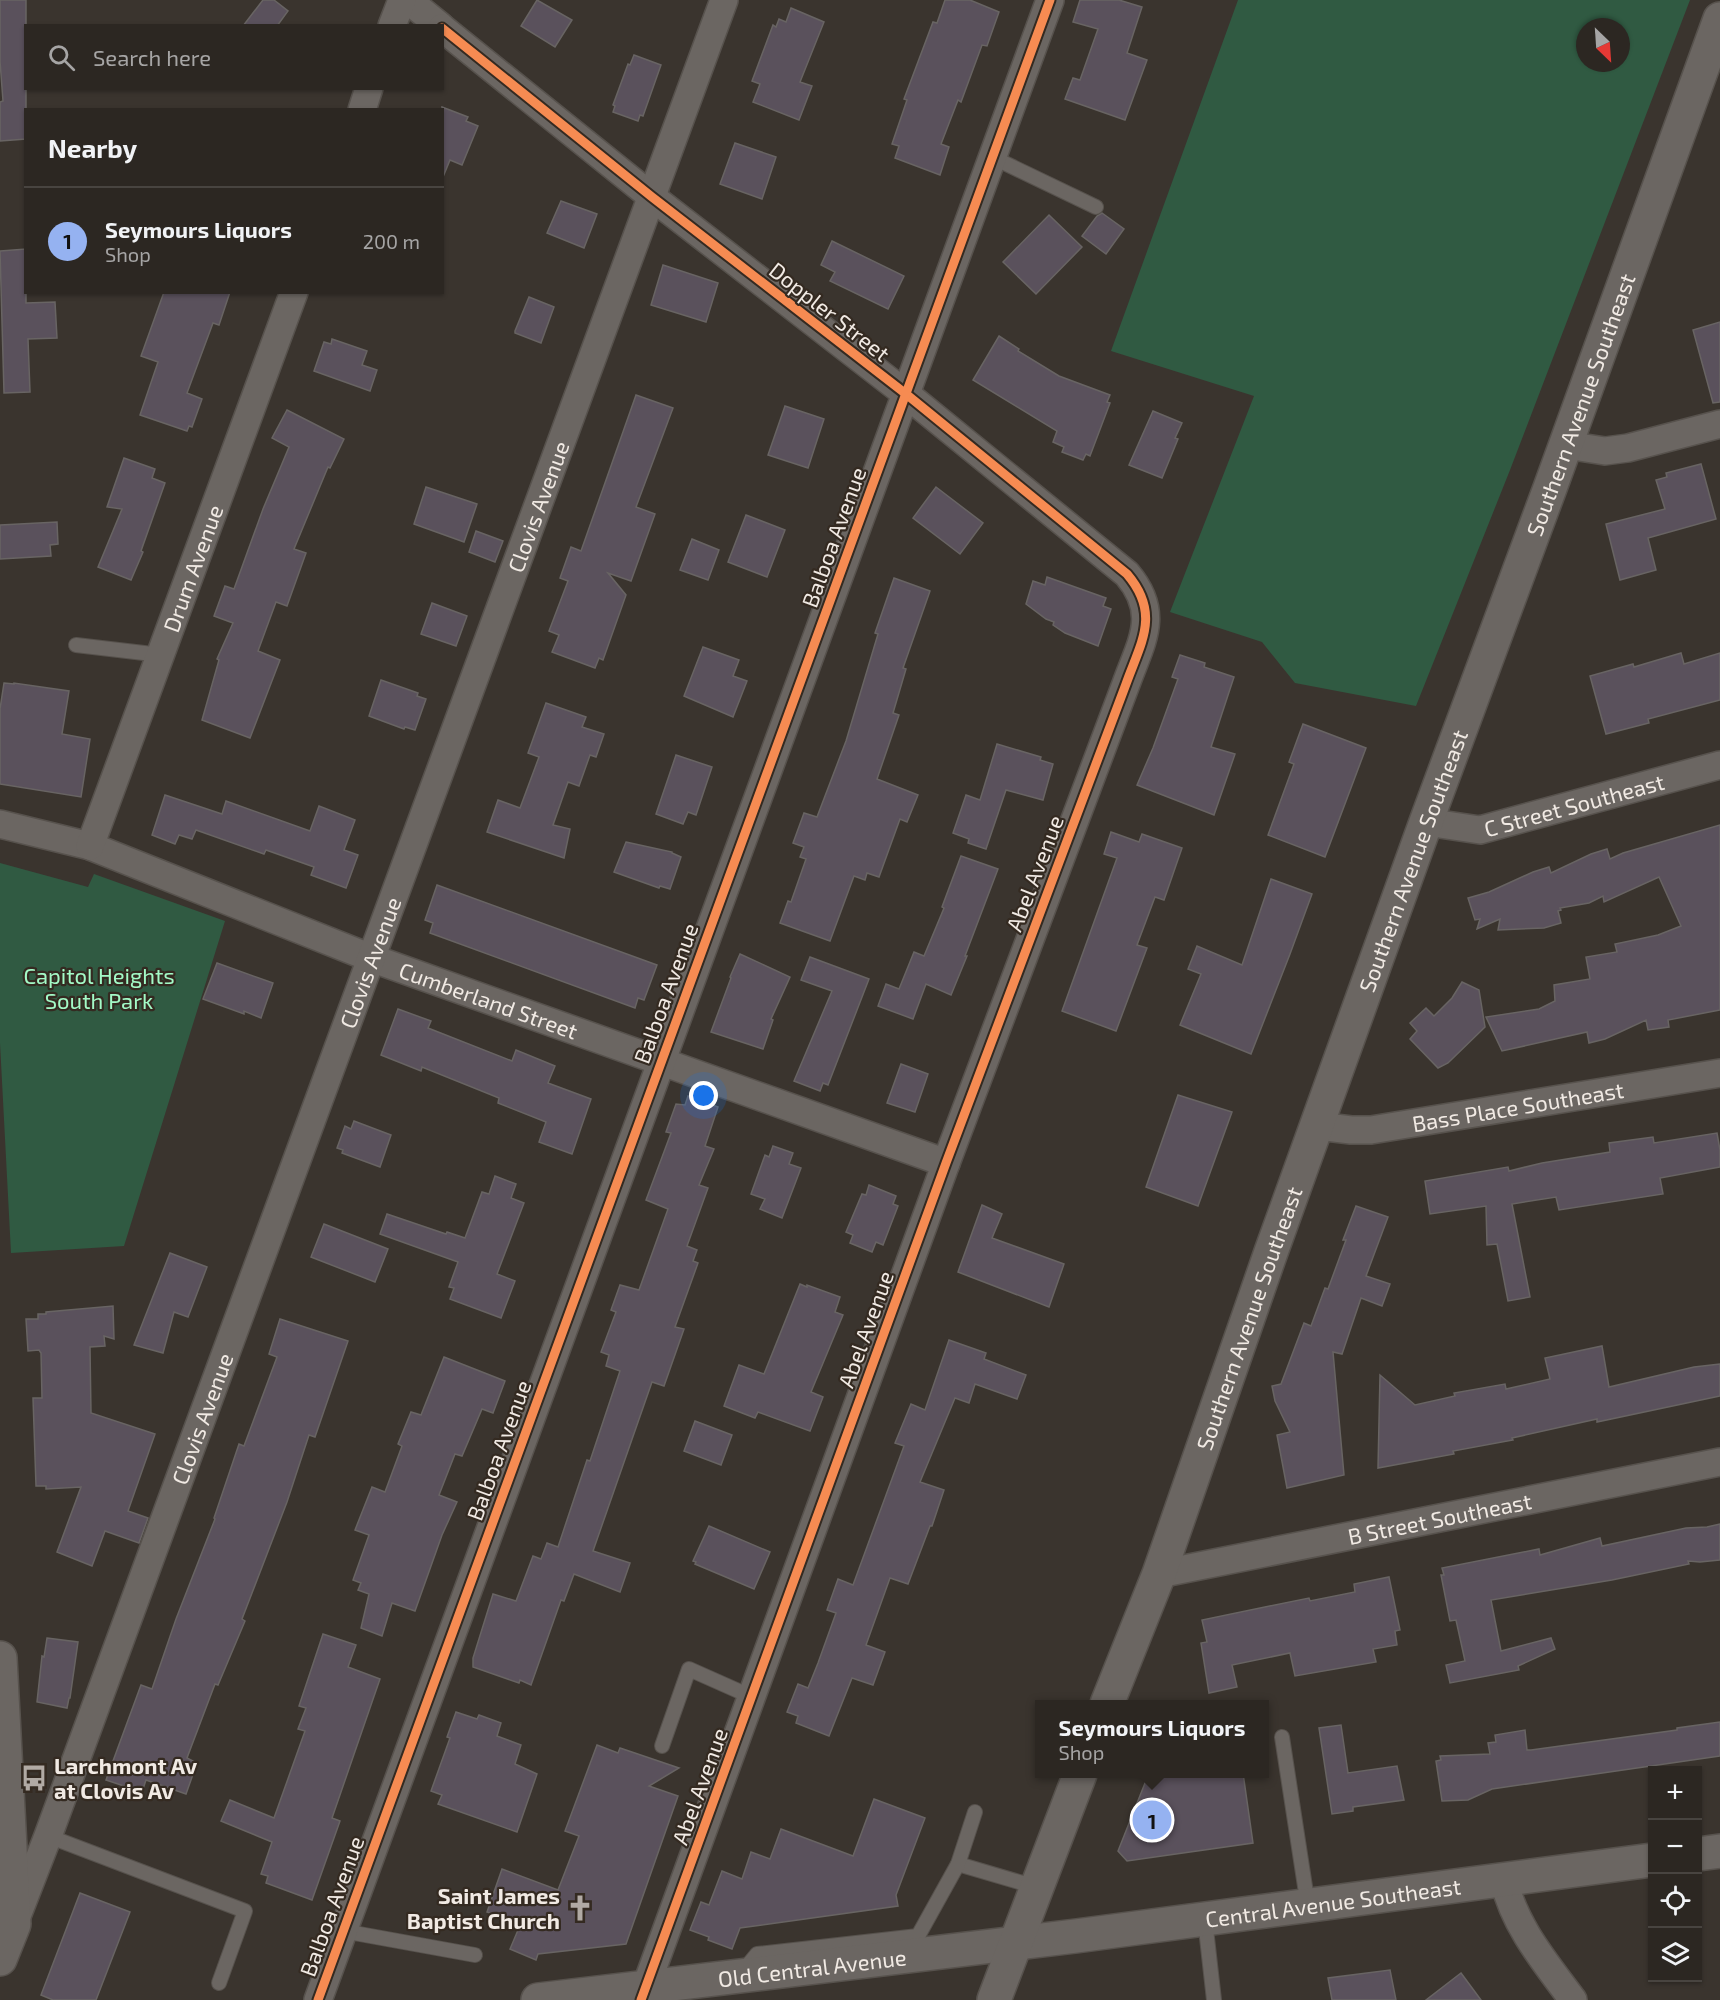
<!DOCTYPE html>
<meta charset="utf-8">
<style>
body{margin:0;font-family:"Exo 2",sans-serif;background:#38332f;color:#f1f3f6}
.controls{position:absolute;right:18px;bottom:18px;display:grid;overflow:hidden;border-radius:0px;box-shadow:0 2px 4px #0004}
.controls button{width:54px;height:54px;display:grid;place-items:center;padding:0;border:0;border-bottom:2px solid #484440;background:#2c2722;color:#f1f3f6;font:30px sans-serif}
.compass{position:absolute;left:1576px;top:18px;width:54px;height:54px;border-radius:50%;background:#2c2722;box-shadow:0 2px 4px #0004;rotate:155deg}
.you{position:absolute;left:704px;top:1096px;width:21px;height:21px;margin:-15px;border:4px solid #fff;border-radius:50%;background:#1a73e8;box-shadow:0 0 0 9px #1a73e833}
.badge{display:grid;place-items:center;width:39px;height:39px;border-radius:50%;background:#95b2f1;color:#111;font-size:20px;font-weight:700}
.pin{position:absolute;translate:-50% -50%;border:3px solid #fff;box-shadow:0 2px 6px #0006}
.popup{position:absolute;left:1035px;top:1700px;width:234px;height:78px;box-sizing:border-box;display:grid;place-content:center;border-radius:0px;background:#2c2722;filter:drop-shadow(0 2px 4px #0005);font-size:20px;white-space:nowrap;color:#a6a5a5}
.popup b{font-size:22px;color:#f1f3f6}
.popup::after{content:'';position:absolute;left:50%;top:100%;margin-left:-12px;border:12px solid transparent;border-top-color:#2c2722}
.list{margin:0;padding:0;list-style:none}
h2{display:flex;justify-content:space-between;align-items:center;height:78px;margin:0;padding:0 24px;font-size:26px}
h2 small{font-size:20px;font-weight:400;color:#a6a5a5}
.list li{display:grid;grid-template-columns:39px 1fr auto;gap:18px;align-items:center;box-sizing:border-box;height:108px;padding:0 24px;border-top:2px solid #484440}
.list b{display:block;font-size:22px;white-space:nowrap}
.list p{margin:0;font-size:20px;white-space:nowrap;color:#a6a5a5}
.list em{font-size:20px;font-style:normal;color:#a6a5a5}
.icon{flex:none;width:33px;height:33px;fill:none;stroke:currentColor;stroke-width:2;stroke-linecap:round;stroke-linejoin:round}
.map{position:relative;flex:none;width:1720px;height:2000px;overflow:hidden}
.search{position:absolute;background:#2c2722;box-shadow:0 2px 4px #0004;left:24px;top:24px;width:420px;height:66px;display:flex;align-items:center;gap:15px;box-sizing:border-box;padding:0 21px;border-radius:0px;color:#a6a5a5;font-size:22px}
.panel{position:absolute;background:#2c2722;box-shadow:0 2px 4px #0004;left:24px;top:108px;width:420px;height:186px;border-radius:0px}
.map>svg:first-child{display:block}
.green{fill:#305a42;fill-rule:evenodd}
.building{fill:#5a515c;stroke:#686463;stroke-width:1.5}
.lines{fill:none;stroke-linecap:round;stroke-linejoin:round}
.lane-casing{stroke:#57524d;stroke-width:16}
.street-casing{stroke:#57524d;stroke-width:30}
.secondary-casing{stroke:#57524d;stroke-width:36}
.lane{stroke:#6b6662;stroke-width:14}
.street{stroke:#6b6662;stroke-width:27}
.secondary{stroke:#6b6662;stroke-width:33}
.cycleway-casing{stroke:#342a21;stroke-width:13}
.cycleway{stroke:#f68b52;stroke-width:9}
.labels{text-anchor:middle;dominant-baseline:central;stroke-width:4.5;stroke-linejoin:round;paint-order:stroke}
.street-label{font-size:22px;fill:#f1eae4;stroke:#342a21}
.park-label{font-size:22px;fill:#a3fac7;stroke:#342a21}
.poi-label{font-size:22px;font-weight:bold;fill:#f1eae4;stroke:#342a21;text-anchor:start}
</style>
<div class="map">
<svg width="1720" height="2000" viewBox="0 0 1720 2000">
<rect width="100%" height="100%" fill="#3a342e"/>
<g class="green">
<path d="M1238,0H1690L1510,470L1416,706L1295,683L1262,642L1170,612L1254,396L1111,351ZM1585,27H1621V63H1585Z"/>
<path d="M0,863L88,887L94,874L225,921L124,1246L11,1253L0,1043Z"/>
</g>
<g class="building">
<path d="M0,0H26V139L0,141V102L3,101L0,61Z"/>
<path d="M263,0H274L288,11L277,26H243Z"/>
<path d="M537,0L572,20L555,47L521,26Z"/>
<path d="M945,0H970L999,12L987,46L982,45L961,102L958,100L941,144L949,147L940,175L895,158L899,146L892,144L907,100L904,99L933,22L937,23Z"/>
<path d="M1080,0H1119L1142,7L1127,53L1147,60L1125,120L1065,99L1073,78L1080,80L1098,29L1073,22Z"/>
<path d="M791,8L824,22L800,82L812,86L799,120L753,102L760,84L752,81L773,25L776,27L779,19L786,22Z"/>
<path d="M634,55L661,65L643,116L640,115L638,121L613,112L615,106L613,105L628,64L630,65Z"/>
<path d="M442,107L468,117L466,121L478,126L462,165L450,160L443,177Z"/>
<path d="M735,143L776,157L762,199L720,184Z"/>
<path d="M561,201L597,214L584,248L547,233Z"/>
<path d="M1102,213L1124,229L1106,254L1082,236L1097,216Z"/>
<path d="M1049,215L1082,247L1036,294L1003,262Z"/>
<path d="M832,241L904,276L888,309L830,281L835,272L821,265Z"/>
<path d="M26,249V303L55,302L57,338L28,339L30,392L4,393L0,251Z"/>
<path d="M663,265L718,283L706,322L651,305Z"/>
<path d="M164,292H230L219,325L213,323L187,393L202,399L192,427L189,426L187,431L140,415L158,362L141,356Z"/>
<path d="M529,297L554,307L541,343L515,333V331Z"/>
<path d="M1720,322V402L1713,403L1693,330Z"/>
<path d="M999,336L1019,349L1018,351L1059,376L1110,395L1107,402L1110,403L1090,456L1086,454L1083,460L1062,452L1064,447L1053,442L1057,431L973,380Z"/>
<path d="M332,339L367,351L362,365L377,370L370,391L314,371L324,342L331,344Z"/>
<path d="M636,395L673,408L636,507L655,514L631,581L608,573L626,595L603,660L599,658L595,668L552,652L559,635L549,631L568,581L560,578L571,547L581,551Z"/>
<path d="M785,406L824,419L808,468L768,455Z"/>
<path d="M287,410L344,439L330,468L328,467L294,549L306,553L287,606L276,602L258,651L280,660L250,738L202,720L219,660L217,659L233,623L214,616L225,586L234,589L263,509L289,447L272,438Z"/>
<path d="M1153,411L1182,423L1175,438L1178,439L1162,478L1129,465Z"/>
<path d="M124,458L155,469L152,478L165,483L141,551L143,552L131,580L98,567L122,509L107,507Z"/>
<path d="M1701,464L1716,519L1648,538L1656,570L1620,580L1606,524L1665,509L1656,480L1667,477L1666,473Z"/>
<path d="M426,487L477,504L464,542L414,524Z"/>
<path d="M936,487L983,523L960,554L913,518Z"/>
<path d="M746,515L785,530L767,577L728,562Z"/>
<path d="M57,522L58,544L50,545L51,556L0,559V525Z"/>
<path d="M476,531L503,541L495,562L469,552Z"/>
<path d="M692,539L719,550L708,580L680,570Z"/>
<path d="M1047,577L1106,598L1103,606L1111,609L1098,646L1065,633L1053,625L1054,622L1046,619L1026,604L1033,581L1045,585Z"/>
<path d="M894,578L930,591L903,668L906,669L893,713L899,715L877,779L918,795L907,822L900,819L879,877L867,873L865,880L854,876L830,941L780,923L788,901L791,902L806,859L800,857L804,847L793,843L804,813L817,817L846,741L878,634L875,633Z"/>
<path d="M432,603L467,616L456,646L421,634Z"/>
<path d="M703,647L739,660L733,676L747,681L733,717L684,696Z"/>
<path d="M1681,653L1684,664L1720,653V700L1648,719L1649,723L1606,734L1590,676L1633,664L1634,667Z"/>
<path d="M1180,655L1205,663L1204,667L1234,677L1211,747L1235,754L1214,815L1137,785L1153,748L1178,679L1172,677Z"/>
<path d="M381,680L418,693L417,696L426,699L415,730L405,727L404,729L369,716Z"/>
<path d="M4,683L14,684V683L69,691L62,734L90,739L81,797L0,784V709Z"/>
<path d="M546,703L586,717L582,727L604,734L596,757L590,755L579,786L568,782L553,825L570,829L564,858L487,832L498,800L520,808L539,757L528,753Z"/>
<path d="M1303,724L1366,748L1325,857L1268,835L1294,764L1289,762Z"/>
<path d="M997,744L1041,757L1040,760L1053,764L1043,800L1006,790L986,849L968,843L969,839L953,833L966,795L980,800Z"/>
<path d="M676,755L712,767L696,815L688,812L683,824L656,814Z"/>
<path d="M165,795L222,814L226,801L310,831L319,806L355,820L344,850L358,855L346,888L311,875L314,867L266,850L264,854L196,830L192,839L179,835L175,844L152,835Z"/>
<path d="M1720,825V1010L1668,1020L1669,1027L1648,1030L1646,1020L1605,1039L1589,1043L1587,1032L1502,1051L1486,1017L1539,1009L1555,1001L1554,985L1590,979L1586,957L1617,952L1615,944L1658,935L1681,926L1659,877L1604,902L1603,896L1589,903L1560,908L1561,910L1558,911L1561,923L1544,928L1498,930L1500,919L1477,929L1480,919L1475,920L1468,898L1489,892L1533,872L1549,867L1551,873L1591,854L1607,849L1610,859L1623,853Z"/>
<path d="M1111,832L1139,842L1142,834L1182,848L1164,900L1155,897L1137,945L1147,948L1116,1031L1062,1011L1117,858L1104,854Z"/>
<path d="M626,842L672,852V853L681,857L670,889L660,886L659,888L614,872Z"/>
<path d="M961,856L998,869L965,956H967L951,995L926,984L913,1019L878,1006L886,984L899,989L914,952L924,956L944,908L942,907Z"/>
<path d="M1271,879L1312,894L1290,954L1251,1054L1180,1025L1201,974L1188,969L1197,946L1242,965Z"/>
<path d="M437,885L657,965L644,1000L638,998L635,1008L430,933L433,923L425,920Z"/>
<path d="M740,954L790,977L771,1019L773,1020L763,1049L711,1032L731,978L730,977Z"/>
<path d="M810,957L869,979L828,1085L823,1083L820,1091L794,1081L832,991L801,980Z"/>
<path d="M217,963L273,983L261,1018L244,1011V1014L203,999Z"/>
<path d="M1462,982L1479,990L1485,1027L1448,1063L1438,1068L1410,1039L1417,1031L1410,1023L1426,1008L1434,1016L1452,998Z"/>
<path d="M398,1009L431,1021L428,1028L512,1061L516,1050L555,1066L548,1083L591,1099L572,1154L539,1142L546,1122L498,1103L499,1098L422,1067L421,1071L381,1055Z"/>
<path d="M901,1064L928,1074L915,1112L887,1103Z"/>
<path d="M1178,1095L1232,1112L1198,1206L1146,1187Z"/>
<path d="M688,1096L718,1107L705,1146L714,1149L699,1185L708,1188L687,1246L697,1250L693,1261L698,1263L675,1327L684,1329L664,1386L652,1382L593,1551L630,1563L620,1592L574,1574L564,1601L561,1600L531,1685L520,1680L519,1683L473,1667V1658L493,1594L516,1601L533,1556L541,1559L547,1543L558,1547L587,1460L590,1461L620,1371L606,1366L609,1355L601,1352L616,1312L611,1310L620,1285L639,1290L668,1209L646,1200L671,1133L666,1132L676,1104L685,1105Z"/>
<path d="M354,1121L391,1135L380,1167L342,1153L343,1150L337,1148L345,1126L351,1129Z"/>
<path d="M1717,1133L1720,1150V1167L1660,1178L1663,1194L1559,1210L1556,1197L1512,1204L1530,1297L1508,1301L1497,1244L1487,1245L1486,1206L1430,1214L1425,1181L1508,1167L1509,1171L1542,1163L1610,1152L1609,1143L1653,1137L1654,1143Z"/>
<path d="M773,1146L793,1153L789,1164L801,1168L782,1218L760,1209L765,1199L751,1194L765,1155L769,1157Z"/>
<path d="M495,1176L516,1184L511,1198L524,1203L497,1274L515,1281L501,1318L450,1299L454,1288L449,1287L458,1262L380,1234L387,1214L446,1234L447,1232L465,1238L482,1192L489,1194Z"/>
<path d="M869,1185L896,1196L893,1204L898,1206L883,1245L876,1242L872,1252L850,1243L853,1235L846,1232L862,1194L866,1195Z"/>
<path d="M982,1205L1002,1214L992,1238L1064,1264L1049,1307L958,1272Z"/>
<path d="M1356,1206L1388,1217L1366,1276L1390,1284L1382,1306L1361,1298L1342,1354L1333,1352L1344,1475L1287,1488L1277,1435L1290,1432L1275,1401L1272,1386L1281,1384L1304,1323L1311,1326L1325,1288L1328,1289L1346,1240H1343Z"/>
<path d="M324,1224L388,1249L375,1282L311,1257Z"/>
<path d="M170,1253L207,1267L188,1317L174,1312L163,1353L134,1345Z"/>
<path d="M800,1284L807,1287V1285L840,1297L835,1312L843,1315L811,1392L823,1397L810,1431L758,1412L755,1418L724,1406L739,1365L764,1374Z"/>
<path d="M113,1306L114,1339L104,1336L105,1346L90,1347L91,1413L155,1434L128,1511L148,1518L139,1543L105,1531L92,1566L57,1552L81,1487L46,1489V1486H36L33,1398H42L41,1353L39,1350L28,1351L26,1319H38V1314H46V1312Z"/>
<path d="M280,1319L348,1341L315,1437L309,1435L287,1502L242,1619L245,1621L218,1685L215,1684L187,1758L197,1763L186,1794L146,1780L142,1792L106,1780L141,1685L152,1689L176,1619L215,1519L214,1518L239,1444L244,1446L277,1357L269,1354Z"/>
<path d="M949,1340L986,1353L984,1359L1026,1375L1017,1399L975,1384L969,1403L955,1398L920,1482L944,1490L932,1526H930L908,1584L890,1578L866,1645L885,1652L873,1685L852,1678L829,1736L796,1723L798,1716L787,1712L798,1684L808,1688L818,1663L836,1613L827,1610L838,1579L853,1585L904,1446L895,1443L911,1404L925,1410Z"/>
<path d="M1602,1346L1609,1387L1694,1367L1720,1364V1396L1597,1422V1419L1512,1438L1513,1440L1453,1451L1454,1454L1378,1468L1380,1375L1415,1405L1455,1396L1454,1393L1505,1384L1506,1389L1550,1379L1545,1358Z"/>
<path d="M444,1357L505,1381L493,1413L482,1409L462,1456L455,1454L439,1495L457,1502L442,1535L415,1611L392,1603L382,1636L361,1628L369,1594L358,1590L361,1583L353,1580L369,1535L355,1530L372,1487L385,1492L402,1446L398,1444L411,1412L421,1415Z"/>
<path d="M695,1421L732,1435L721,1465L684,1451Z"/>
<path d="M1720,1524V1560L1700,1562L1688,1561L1689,1564L1612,1580L1491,1600L1501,1651L1551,1638L1555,1649L1518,1666L1519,1670L1450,1683L1446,1665L1465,1661L1456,1620L1450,1621L1441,1575H1444L1442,1568L1539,1549L1540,1555L1600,1538L1602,1546L1686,1528L1707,1527Z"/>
<path d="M709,1526L770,1552L754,1589L695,1564L696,1562L693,1561Z"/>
<path d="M1389,1577L1400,1630L1395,1631L1397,1645L1373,1649L1376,1662L1295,1676L1290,1653L1232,1665L1237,1687L1209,1693L1201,1643L1207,1642L1202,1620L1309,1598L1310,1601L1355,1592L1354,1584Z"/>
<path d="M323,1634L356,1645L348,1667L380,1679L332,1818L340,1821L312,1900L266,1883L268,1876L261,1874L272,1842L221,1821L230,1800L274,1818L305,1731L298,1729L306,1708L299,1706Z"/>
<path d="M47,1638L78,1642L70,1698H69L67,1708L37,1702L42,1656L44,1657Z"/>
<path d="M456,1712L477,1719L479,1715L501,1723L497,1736L521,1745L515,1764L537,1774L517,1832L438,1804L442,1795L431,1791L450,1738L447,1737Z"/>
<path d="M1720,1722V1756L1492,1789L1468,1800L1442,1801L1436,1761L1441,1760L1440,1756L1490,1754L1488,1743L1496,1742L1495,1735L1525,1730L1527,1750H1531L1677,1730V1728Z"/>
<path d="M1341,1725L1348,1773L1397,1766L1404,1800L1353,1807V1811L1332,1814L1319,1728Z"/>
<path d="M597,1745L618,1753L620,1748L679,1768L649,1786L678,1796L626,1944L538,1954L536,1960L510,1949L521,1923L487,1912L502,1869L558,1890L579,1836L565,1831Z"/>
<path d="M1149,1773H1243L1253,1843L1127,1861L1118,1851Z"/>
<path d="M874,1799L925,1818L896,1895L898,1906L740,1928L732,1949L708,1940L709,1937L690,1930L701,1902L709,1905L722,1871L742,1879L751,1852L770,1859L781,1829L853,1856Z"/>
<path d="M80,1893L130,1912L96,2000H53L41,1995Z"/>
<path d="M1390,1970L1396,2000H1332L1328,1978Z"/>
<path d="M1461,1973L1481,2000H1426Z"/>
</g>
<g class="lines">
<g class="lane-casing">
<g id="lane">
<path d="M992,157L1096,207"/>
<path d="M76,645L161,655"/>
<path d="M1282,1737L1308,1906"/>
<path d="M662,1746L689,1669L752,1697"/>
<path d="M48,1836L245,1911L219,1983"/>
<path d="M958,1864L1036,1887"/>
<path d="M1205,1920L1214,2000"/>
<path d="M343,1931L475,1955"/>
<path d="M743,1971L757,1954L918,1936L958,1864L975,1812"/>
</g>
</g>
<g class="street-casing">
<g id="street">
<path d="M408,0L440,26"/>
<path d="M392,26L402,0"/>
<path d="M442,28L652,197L906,394L1127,574C1161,614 1141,642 1126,684L946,1163L641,2000"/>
<path d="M362,110L369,88"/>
<path d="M1566,445L1605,451L1628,448L1720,424"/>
<path id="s1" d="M1426,822L1480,830L1720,765"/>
<path id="s2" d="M0,824L90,846L371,958L946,1163"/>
<path id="s3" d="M90,846L294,292"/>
<path id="s4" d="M1318,1126L1351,1130H1371L1720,1073"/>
<path id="s5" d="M1159,1574L1720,1462"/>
<path d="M1504,1881C1515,1927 1545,1962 1573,2000"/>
<path id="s6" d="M15,1921L48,1836L724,0"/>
<path d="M318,2000L1050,0"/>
</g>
</g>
<g class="secondary-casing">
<g id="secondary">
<path d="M0,1658L14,1924L0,1959"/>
<path id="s7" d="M1107,1704L1159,1574L1271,1252L1426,822L1550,488L1720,19"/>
<path d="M1698,1854L1720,1851"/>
<path id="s8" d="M538,2000L1076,1936L1652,1860"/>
<path d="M994,2000L1080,1774"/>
</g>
</g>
<use href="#lane" class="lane"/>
<use href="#street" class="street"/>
<use href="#secondary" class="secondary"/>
<g class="cycleway-casing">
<g id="cycleway">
<path d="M442,28L652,197L906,394L1127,574C1161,614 1141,642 1126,684L946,1163L641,2000"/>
<path d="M318,2000L1050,0"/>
</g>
</g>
<use href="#cycleway" class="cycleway"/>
</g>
<defs>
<g id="bus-bare" transform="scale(2.07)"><path d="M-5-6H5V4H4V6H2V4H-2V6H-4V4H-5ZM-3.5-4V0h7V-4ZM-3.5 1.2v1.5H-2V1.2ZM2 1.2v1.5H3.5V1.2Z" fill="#b1aaa4" stroke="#342a21" stroke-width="2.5" paint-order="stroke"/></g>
<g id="church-bare" transform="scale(2.07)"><path d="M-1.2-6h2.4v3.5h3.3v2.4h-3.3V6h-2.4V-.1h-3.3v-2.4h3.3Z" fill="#b1aaa4" stroke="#342a21" stroke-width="2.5" paint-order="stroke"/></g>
</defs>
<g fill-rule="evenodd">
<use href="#bus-bare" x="34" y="1778"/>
<use href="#church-bare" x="580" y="1908"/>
</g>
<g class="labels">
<g class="street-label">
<text transform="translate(830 311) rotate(38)">Doppler Street</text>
<text stroke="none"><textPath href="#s7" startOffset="1383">Southern Avenue Southeast</textPath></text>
<text stroke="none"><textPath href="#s6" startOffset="1508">Clovis Avenue</textPath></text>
<text transform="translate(833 537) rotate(-70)">Balboa Avenue</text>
<text stroke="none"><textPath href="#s3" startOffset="296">Drum Avenue</textPath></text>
<text stroke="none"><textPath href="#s1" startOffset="152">C Street Southeast</textPath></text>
<text stroke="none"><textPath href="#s7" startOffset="897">Southern Avenue Southeast</textPath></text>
<text transform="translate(1034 873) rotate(-69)">Abel Avenue</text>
<text stroke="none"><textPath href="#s6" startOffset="1022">Clovis Avenue</textPath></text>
<text transform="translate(665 993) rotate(-70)">Balboa Avenue</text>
<text stroke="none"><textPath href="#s2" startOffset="520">Cumberland Street</textPath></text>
<text stroke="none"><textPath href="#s4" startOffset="202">Bass Place Southeast</textPath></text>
<text stroke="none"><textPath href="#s7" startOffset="411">Southern Avenue Southeast</textPath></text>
<text transform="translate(865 1329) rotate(-70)">Abel Avenue</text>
<text stroke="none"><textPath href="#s6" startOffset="536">Clovis Avenue</textPath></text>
<text transform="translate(498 1450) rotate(-70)">Balboa Avenue</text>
<text stroke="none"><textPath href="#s5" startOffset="286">B Street Southeast</textPath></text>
<text transform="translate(699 1786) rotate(-70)">Abel Avenue</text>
<text stroke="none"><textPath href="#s8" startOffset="801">Central Avenue Southeast</textPath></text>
<text transform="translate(331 1906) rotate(-70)">Balboa Avenue</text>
<text stroke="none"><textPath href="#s8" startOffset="276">Old Central Avenue</textPath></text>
</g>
<g class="park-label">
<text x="99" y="975">Capitol Heights<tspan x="99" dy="25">South Park</tspan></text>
</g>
<g class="poi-label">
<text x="54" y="1765">Larchmont Av<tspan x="54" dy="25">at Clovis Av</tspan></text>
<text x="560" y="1895" text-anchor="end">Saint James<tspan x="560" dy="25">Baptist Church</tspan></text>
</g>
</g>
</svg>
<div class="controls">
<button>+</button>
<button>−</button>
<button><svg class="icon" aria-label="locate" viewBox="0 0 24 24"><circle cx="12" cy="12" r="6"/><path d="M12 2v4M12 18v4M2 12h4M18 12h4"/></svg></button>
<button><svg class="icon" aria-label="layers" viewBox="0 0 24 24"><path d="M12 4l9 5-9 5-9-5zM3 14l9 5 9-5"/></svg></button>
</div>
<svg class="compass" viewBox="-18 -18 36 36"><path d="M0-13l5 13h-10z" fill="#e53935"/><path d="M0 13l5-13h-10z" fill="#a6a5a5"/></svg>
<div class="you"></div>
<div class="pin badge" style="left:1152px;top:1820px">1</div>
<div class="popup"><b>Seymours Liquors</b>Shop</div>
<div class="search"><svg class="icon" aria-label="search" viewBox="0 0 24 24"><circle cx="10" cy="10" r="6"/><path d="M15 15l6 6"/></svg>Search here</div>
<section class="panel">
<h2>Nearby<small></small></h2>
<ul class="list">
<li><span class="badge">1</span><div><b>Seymours Liquors</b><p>Shop</p></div><em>200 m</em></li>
</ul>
</section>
</div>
